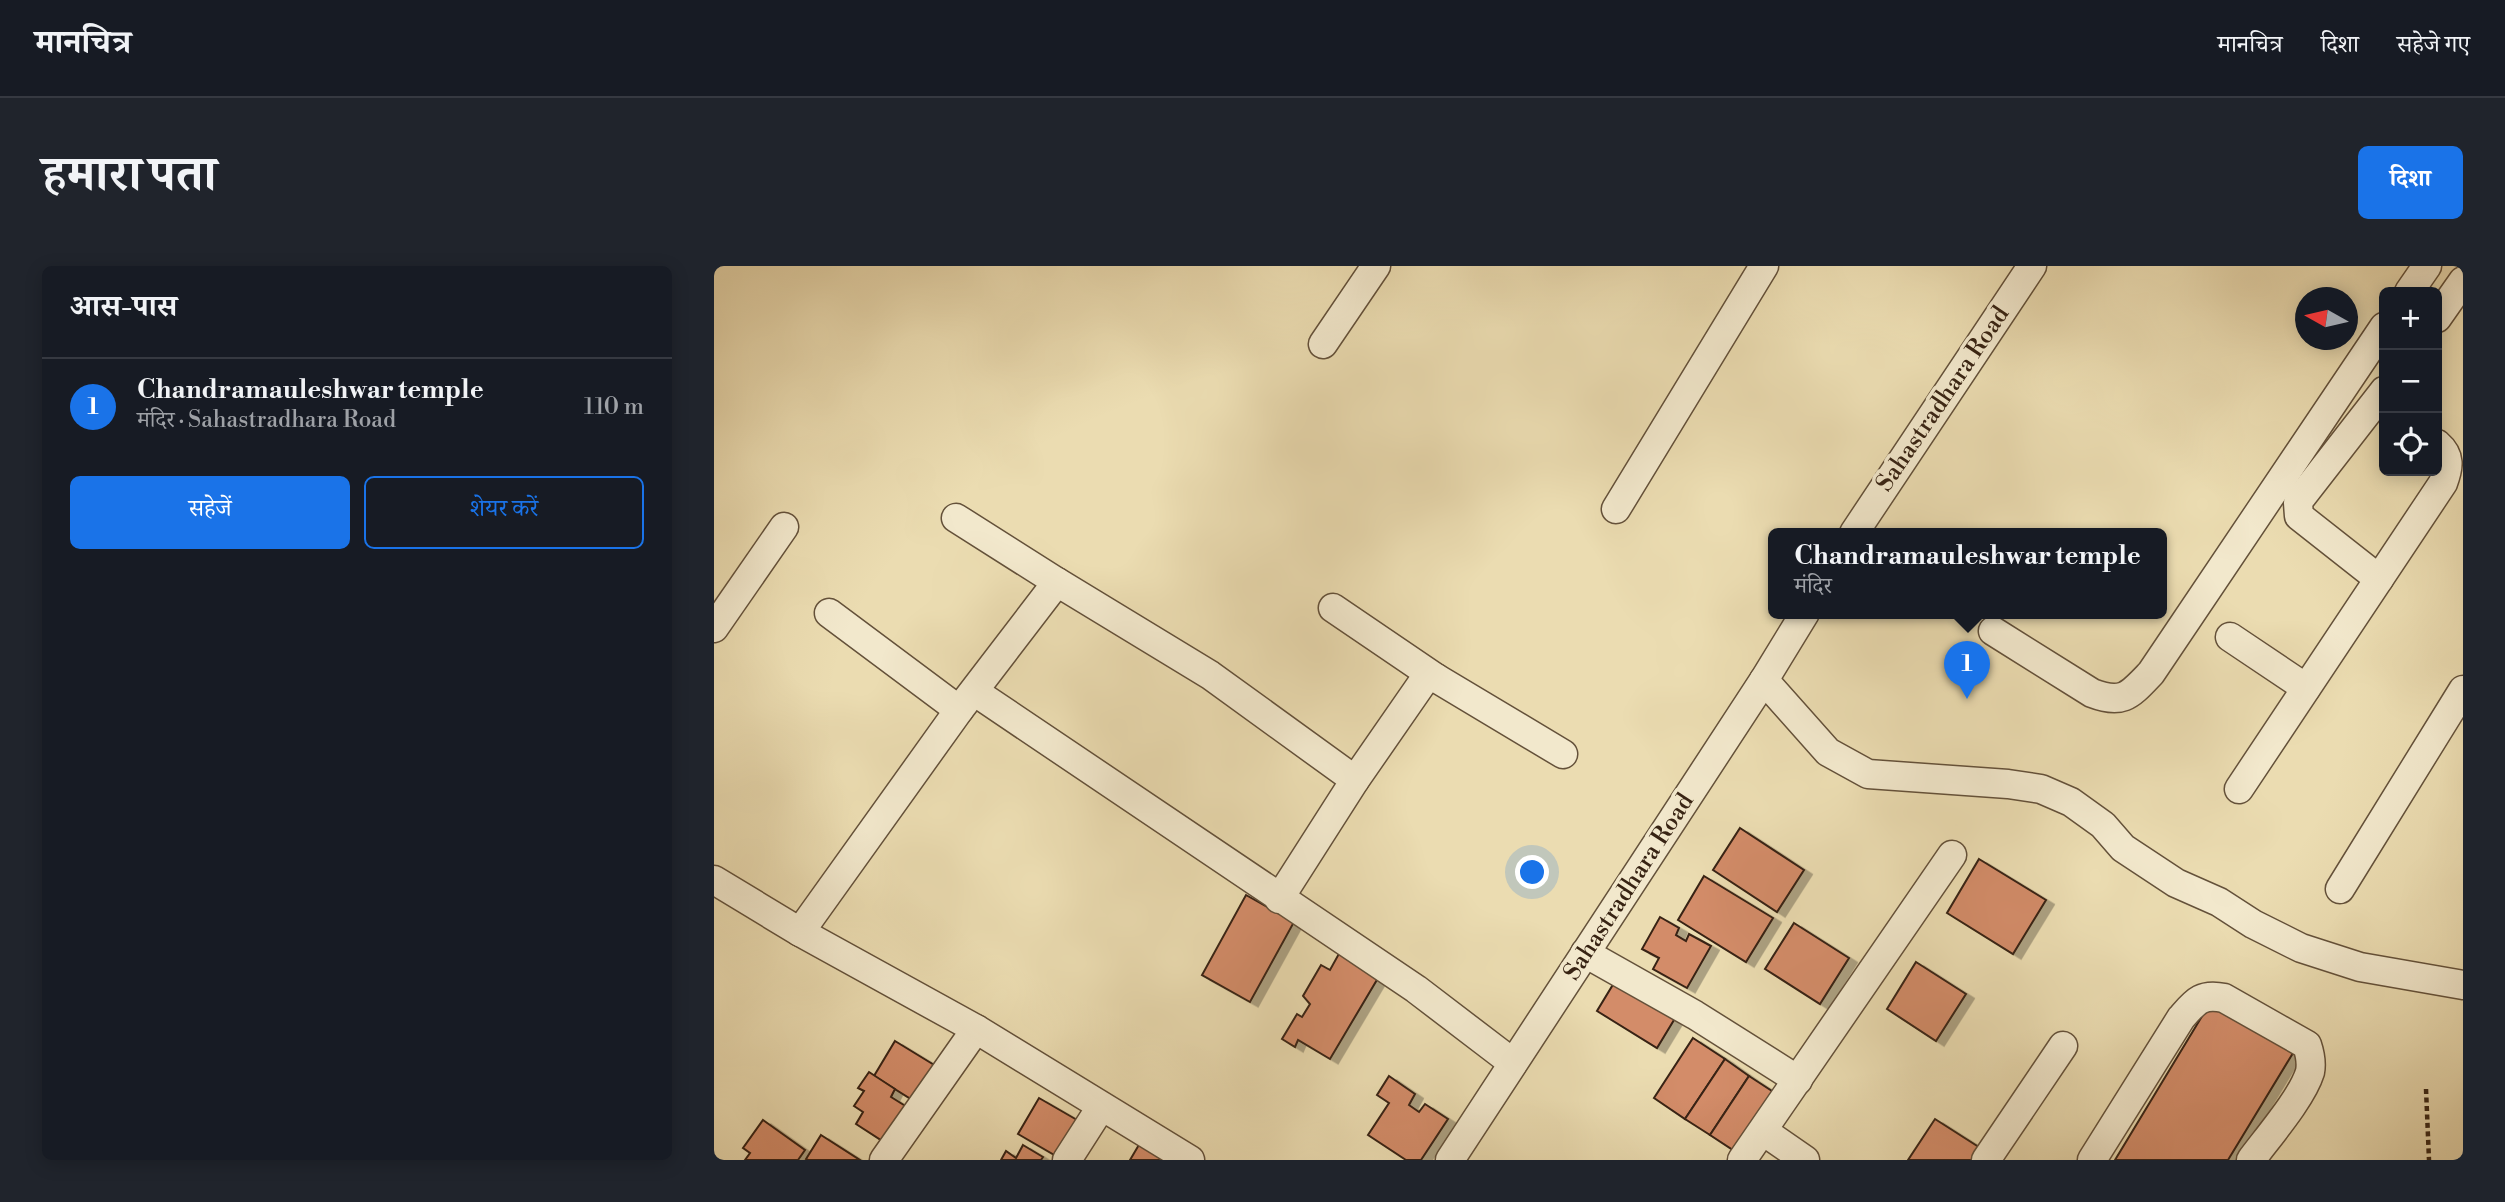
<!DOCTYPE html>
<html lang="hi">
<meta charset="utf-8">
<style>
body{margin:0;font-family:"Libre Bodoni","Noto Serif Devanagari",serif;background:#20242c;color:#f1f3f6}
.controls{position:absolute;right:21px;top:21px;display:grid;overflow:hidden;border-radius:10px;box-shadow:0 4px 18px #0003}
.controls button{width:63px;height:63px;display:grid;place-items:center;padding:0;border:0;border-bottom:2px solid #363941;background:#171b24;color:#f1f3f6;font:35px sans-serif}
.compass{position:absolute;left:1581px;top:21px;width:63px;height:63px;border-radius:50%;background:#171b24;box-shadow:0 4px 18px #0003;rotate:278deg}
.you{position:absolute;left:819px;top:607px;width:24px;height:24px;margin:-18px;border:5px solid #fff;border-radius:50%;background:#1a73e8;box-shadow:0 0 0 10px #1a73e833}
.badge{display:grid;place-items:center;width:46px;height:46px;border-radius:50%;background:#1a73e8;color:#fff;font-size:23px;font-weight:700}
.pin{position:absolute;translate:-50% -58px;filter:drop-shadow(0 2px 4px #0008)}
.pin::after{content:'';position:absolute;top:37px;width:24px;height:21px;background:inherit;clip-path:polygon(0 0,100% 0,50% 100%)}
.popup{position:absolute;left:1054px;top:262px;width:399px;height:91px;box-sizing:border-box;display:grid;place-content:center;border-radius:10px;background:#171b24;filter:drop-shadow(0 2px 5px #0005);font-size:23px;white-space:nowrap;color:#9ea1a6}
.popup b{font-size:26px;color:#f1f3f6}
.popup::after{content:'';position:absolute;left:50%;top:100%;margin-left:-14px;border:14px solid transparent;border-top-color:#171b24}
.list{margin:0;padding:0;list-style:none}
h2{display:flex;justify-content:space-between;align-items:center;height:91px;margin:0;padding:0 28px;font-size:30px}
h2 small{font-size:23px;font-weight:400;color:#9ea1a6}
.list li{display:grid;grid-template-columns:46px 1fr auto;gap:21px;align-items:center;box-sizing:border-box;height:98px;padding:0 28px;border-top:2px solid #363941}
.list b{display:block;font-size:26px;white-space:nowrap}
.list p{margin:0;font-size:23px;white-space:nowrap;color:#9ea1a6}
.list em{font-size:23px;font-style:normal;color:#9ea1a6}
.actions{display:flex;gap:14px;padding:21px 28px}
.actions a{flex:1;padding:16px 0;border:2px solid #1a73e8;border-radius:10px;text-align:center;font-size:24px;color:#1a73e8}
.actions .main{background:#1a73e8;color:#fff}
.icon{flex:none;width:38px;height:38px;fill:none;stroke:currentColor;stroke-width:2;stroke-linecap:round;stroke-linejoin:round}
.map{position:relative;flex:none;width:1749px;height:894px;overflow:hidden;border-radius:10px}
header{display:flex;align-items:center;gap:42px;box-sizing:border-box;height:98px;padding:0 35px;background:#171b24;border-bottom:2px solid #363941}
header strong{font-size:33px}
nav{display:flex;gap:38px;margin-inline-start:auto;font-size:24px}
.intro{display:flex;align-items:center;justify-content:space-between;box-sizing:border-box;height:168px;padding:0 42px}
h1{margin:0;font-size:49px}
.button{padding:18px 32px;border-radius:10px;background:#1a73e8;color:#fff;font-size:24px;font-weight:700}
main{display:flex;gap:42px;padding:0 42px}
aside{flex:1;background:#171b24;border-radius:10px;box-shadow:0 4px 18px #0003}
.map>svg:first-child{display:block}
.building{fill:#d38c69;stroke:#372313;stroke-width:2;filter:url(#shadow)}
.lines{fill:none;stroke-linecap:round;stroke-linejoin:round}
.minor-casing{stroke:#64513a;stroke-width:31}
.path{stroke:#372313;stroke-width:4.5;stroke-dasharray:5 3.5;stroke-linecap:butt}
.minor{stroke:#f2e8cc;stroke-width:28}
.labels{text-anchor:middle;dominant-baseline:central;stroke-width:7;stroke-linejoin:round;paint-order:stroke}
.street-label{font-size:24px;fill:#372313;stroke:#f2e8cc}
</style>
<header>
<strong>मानचित्र</strong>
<nav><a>मानचित्र</a><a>दिशा</a><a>सहेजे गए</a></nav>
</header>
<div class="intro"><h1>हमारा पता</h1><a class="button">दिशा</a></div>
<main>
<aside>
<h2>आस-पास<small></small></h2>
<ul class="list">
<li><span class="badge">1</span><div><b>Chandramauleshwar temple</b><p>मंदिर · Sahastradhara Road</p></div><em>110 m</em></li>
</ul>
<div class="actions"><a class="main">सहेजें</a><a>शेयर करें</a></div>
</aside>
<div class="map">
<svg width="1749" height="894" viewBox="0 0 1749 894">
<defs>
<filter id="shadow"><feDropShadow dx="8" dy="4.5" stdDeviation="0" flood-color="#0004"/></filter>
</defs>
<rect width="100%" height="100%" fill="#ebdcb1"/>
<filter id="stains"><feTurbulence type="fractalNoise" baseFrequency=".00286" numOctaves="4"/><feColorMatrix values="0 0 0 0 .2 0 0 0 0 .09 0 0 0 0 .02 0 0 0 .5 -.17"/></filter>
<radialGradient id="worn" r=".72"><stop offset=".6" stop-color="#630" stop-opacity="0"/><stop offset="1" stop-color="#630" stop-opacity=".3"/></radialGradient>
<g class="building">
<path d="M1026,562L1090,604L1063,646L999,604Z"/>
<path d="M1265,593L1332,634L1299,688L1233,647Z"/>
<path d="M990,610L1059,652L1032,696L964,654Z"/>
<path d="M532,629L580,656L536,736L488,709Z"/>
<path d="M946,651L965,662L962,669L972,675L975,668L997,680L973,722L939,703L945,692L928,683Z"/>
<path d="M1080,657L1135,692L1106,738L1051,703Z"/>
<path d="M627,684L667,707L616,793L584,774L581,781L568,773L583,748L588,751L596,738L589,730L607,699L616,704Z"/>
<path d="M1202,696L1252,728L1222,775L1173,743Z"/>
<path d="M903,712L963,749L943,782L883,745Z"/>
<path d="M1496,737L1579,787L1514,894H1401Z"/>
<path d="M979,772L1011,793L971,853L940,832Z"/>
<path d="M181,775L230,805L208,840L160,810Z"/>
<path d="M1011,793L1035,810L996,869L971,853Z"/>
<path d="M155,806L181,823L177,831L193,841L170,876L142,858L149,846L140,840L150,825L144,822Z"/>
<path d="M675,810L701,828L695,839L705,846L711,838L734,853L707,894H692L654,869L675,837L663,829Z"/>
<path d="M1035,810L1061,827L1022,886L996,869Z"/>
<path d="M325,832L370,858L349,894L304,868Z"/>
<path d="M1221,853L1271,885L1265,894H1194Z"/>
<path d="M49,854L91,884L84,894H31L36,887L29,882Z"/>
<path d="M107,869L146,894H94L92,893Z"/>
<path d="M426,877L456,894H416Z"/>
<path d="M309,879L329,891L327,894H287L292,885L302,892Z"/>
</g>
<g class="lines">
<g class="minor-casing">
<g id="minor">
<path d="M1695,26L1713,0"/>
<path d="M1723,52L1749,15"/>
<path d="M609,78L662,0"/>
<path d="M902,243L1050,0"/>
<path d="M242,252L343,316"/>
<path d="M1140,267L1318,0"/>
<path d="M1665,313L1585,250L1584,237L1586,233L1670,125"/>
<path d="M619,342L722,412"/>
<path d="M115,347L245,444"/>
<path d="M0,362L70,261"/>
<path d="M1279,365L1378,427C1409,439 1416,429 1437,407L1670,61"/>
<path d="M1516,371L1592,422"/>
<path d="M1050,414L1114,486L1154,508L1294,518L1327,523L1357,536L1389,559L1409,582L1462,617L1505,636L1539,658L1587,682L1646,701L1749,719"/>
<path d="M261,426L702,723L799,797"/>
<path d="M1525,523L1729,217C1735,201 1737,190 1723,178"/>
<path d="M0,614L86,666L262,763L476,894"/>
<path d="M1626,623L1749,424"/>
<path d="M565,633L641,514L711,413L722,412L849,488"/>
<path d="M86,666L245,444L343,316L496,409L641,514"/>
<path d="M871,687L981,749L1084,814"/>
<path d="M1049,865L1091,894"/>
<path d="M170,894L262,763"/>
<path d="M353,894L387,841"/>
<path d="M736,894L1050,414L1091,347"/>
<path d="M1028,894L1238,589"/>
<path d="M1272,894L1349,780"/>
<path d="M1378,894L1467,752C1481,736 1487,727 1510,732L1593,779C1596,788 1598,796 1596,806C1588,832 1554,871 1537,894"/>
</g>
</g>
<path class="path" d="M1712,823L1715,894"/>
<use href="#minor" class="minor"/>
</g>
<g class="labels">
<g class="street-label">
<text transform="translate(1229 133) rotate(-56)">Sahastradhara Road</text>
<text transform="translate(915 621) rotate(-57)">Sahastradhara Road</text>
</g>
</g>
<rect width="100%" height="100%" filter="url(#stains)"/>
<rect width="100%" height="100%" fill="url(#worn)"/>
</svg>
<div class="controls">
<button>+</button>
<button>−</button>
<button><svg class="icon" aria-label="locate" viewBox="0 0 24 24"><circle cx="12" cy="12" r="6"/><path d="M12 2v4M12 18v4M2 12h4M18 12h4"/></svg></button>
</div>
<svg class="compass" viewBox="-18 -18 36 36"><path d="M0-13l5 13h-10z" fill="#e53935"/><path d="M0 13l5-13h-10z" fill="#9ea1a6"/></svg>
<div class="you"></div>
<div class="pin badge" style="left:1253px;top:433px">1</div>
<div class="popup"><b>Chandramauleshwar temple</b>मंदिर</div>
</div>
</main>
